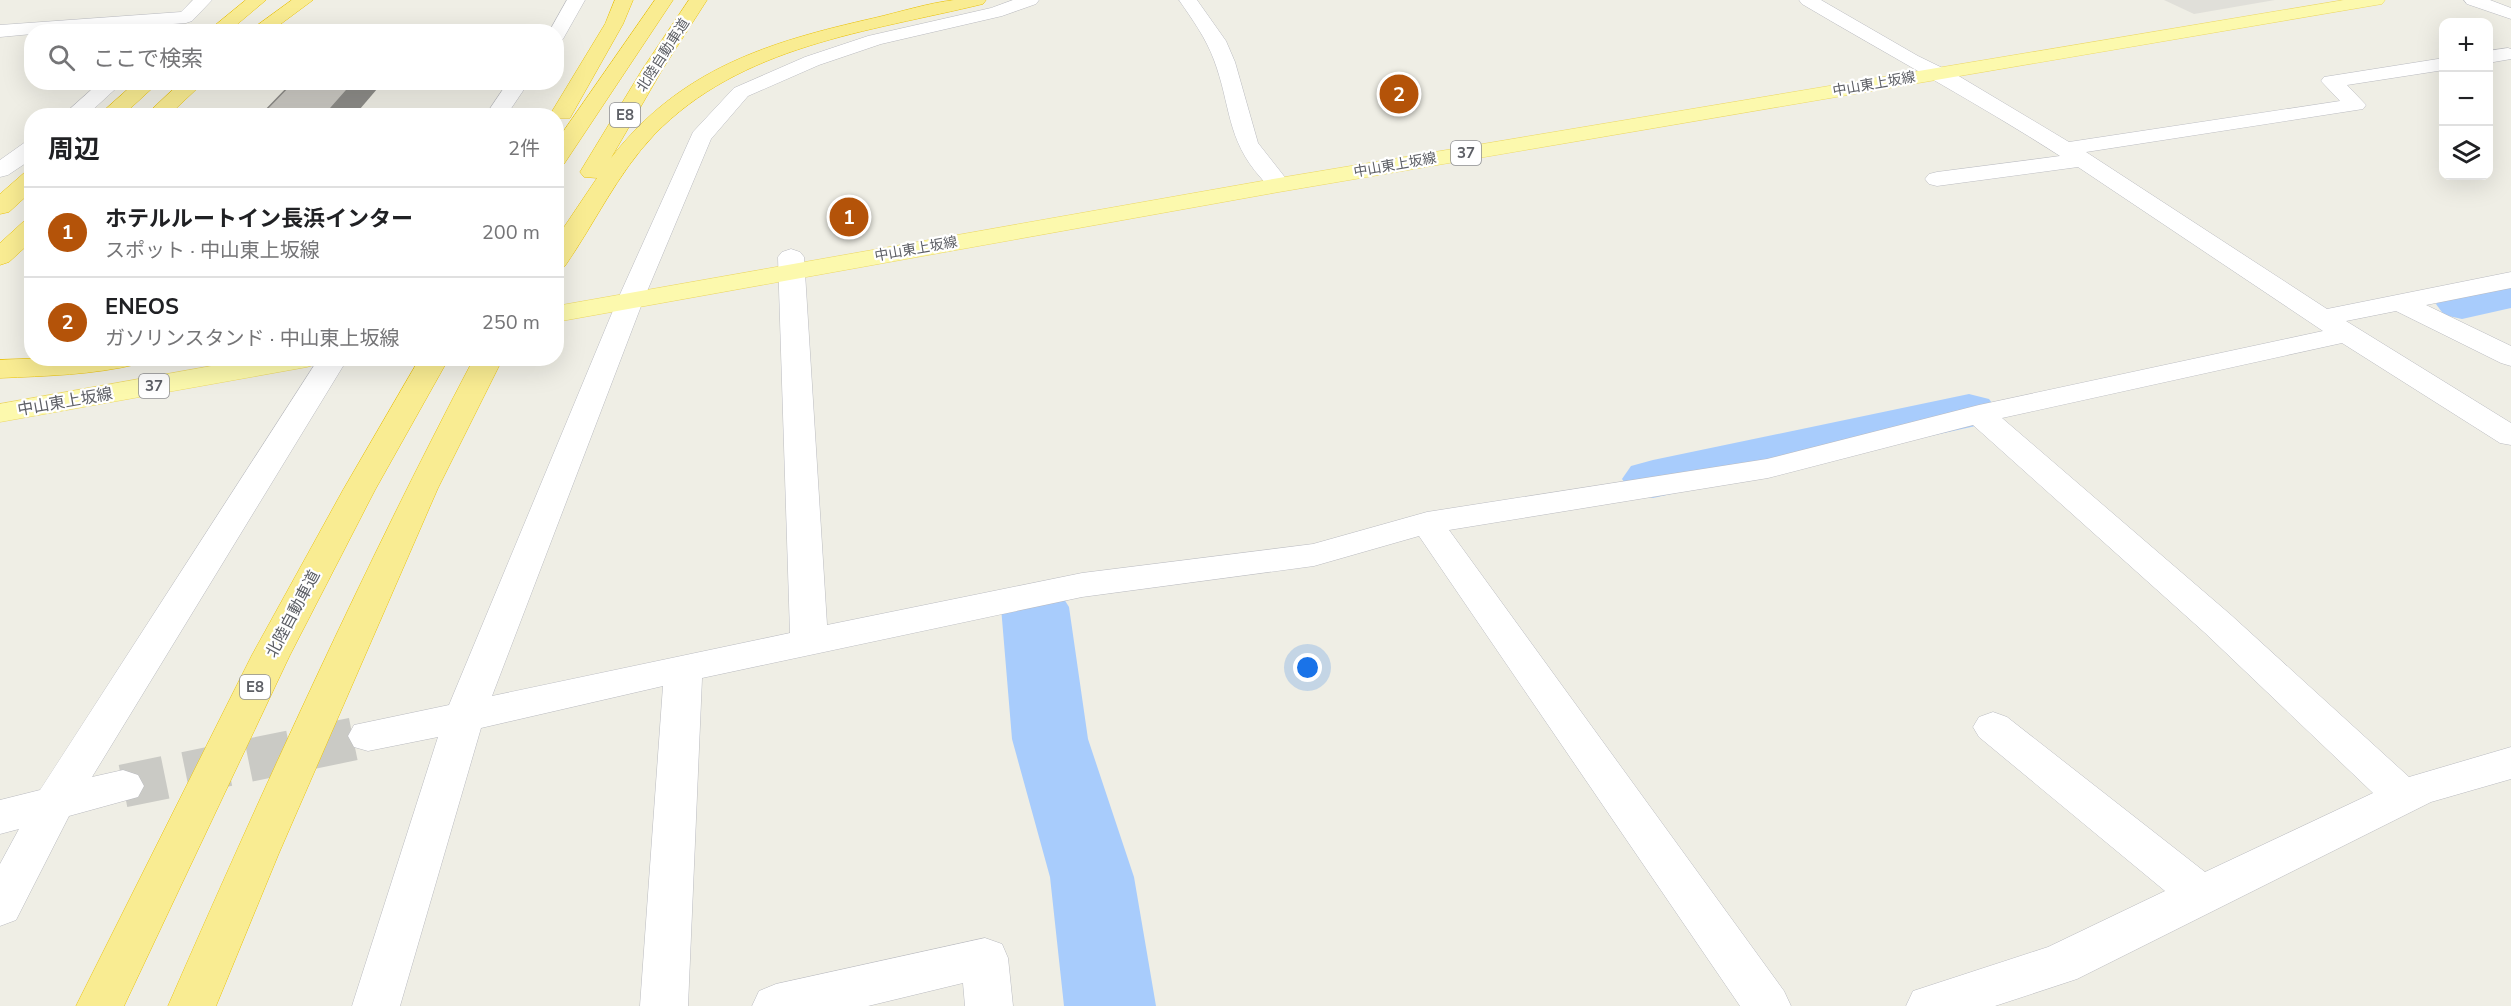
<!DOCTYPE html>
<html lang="ja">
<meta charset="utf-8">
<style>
body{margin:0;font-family:"Nunito Sans","Noto Sans JP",sans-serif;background:#f2f2f2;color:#202124}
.controls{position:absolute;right:18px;top:18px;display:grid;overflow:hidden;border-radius:12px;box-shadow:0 6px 24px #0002}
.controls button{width:54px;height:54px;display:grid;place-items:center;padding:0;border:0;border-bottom:2px solid #e0e0e0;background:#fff;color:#202124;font:30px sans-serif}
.you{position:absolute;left:1308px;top:668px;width:21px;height:21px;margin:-15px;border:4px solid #fff;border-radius:50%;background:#1a73e8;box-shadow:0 0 0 9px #1a73e833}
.badge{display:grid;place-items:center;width:39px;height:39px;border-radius:50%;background:#b45309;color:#fff;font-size:20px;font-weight:700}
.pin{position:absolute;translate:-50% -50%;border:3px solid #fff;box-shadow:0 2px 6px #0006}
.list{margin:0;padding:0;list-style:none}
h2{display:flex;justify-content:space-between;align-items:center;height:78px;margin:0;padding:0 24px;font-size:26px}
h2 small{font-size:20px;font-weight:400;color:#757577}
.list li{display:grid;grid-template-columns:39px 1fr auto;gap:18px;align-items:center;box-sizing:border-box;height:90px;padding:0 24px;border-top:2px solid #e0e0e0}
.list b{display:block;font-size:22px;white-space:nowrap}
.list p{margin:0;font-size:20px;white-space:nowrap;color:#757577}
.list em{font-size:20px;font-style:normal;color:#757577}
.icon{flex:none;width:33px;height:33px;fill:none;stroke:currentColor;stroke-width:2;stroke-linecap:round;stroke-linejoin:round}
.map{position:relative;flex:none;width:2511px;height:1006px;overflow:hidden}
.search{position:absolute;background:#fff;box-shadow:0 6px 24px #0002;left:24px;top:24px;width:540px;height:66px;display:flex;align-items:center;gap:15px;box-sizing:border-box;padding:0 21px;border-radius:24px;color:#757577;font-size:22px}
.panel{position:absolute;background:#fff;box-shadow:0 6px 24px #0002;left:24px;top:108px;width:540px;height:258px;border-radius:24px}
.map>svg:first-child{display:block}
.industrial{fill:#e0dfd9}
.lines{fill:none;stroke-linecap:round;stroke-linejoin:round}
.river{fill:#a8ccfc;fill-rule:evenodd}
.minor-tunnel{stroke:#cacac5;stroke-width:43;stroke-dasharray:43 21;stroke-linecap:butt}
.minor-casing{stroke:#babbc0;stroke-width:1}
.major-casing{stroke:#ecd761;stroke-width:1}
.highway-casing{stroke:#eac209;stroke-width:1}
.minor{fill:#fff;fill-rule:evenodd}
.major{fill:#fcf9ad;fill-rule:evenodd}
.highway{fill:#f9ec92;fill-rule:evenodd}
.shaded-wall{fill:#8d8c88}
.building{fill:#cac8c2;stroke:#8d8c88;stroke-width:1.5}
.labels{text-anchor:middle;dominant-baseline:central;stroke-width:4.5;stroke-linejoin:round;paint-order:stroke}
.far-street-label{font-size:14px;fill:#5d5f65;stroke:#fff}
.shield{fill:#fff;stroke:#8e8f93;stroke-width:1.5}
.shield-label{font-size:15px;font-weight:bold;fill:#5d5f65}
.street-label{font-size:16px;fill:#5d5f65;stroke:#fff}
</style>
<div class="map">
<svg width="2511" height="1006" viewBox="0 0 2511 1006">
<rect width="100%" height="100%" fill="#efeee5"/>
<path class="industrial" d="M2164,0H2275L2194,14Z"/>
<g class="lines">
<g class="river">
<path d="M2511,278V308L2462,319L2444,315L2436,304L2444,293Z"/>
<path d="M1969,394L1989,399L1998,411L1989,423L1653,498L1631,492L1622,479L1631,466L1653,460Z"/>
<path d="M1035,584L1059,591L1069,607L1088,739L1134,877L1156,1006H1064L1050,877L1012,739L1001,607L1011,591Z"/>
</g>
<path class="minor-tunnel" d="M123,786L368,736"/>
<g class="minor-casing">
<g id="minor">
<path d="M193,0H212L192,21L186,23L68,32H32V34L0,37V25L181,12Z"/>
<path d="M567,0H585L563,39L556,41V32H549Z"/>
<path d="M1013,0H1039L1036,4L1002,16L881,44L819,65L748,96L711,139L643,301L492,696L790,633L778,257L782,252L791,249L800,252L804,257L827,625L1082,573L1313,544L1427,512L1767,459L1979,405L2323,331L2078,167L1937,186L1929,184L1925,179L1929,174L1937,172L2060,156C1976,102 1888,55 1802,4L1799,0H1821L1918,56L1957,75L2069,142L2340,101L2321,81L2324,77L2444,58V70L2347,85L2366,105L2363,109L2086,152L2327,309L2511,272V288L2426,305L2511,346V366L2501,363L2396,311L2346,321L2511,423V445L2500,443L2342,343L2002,418L2231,615L2409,777L2511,747V779L2431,802L2077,979L1995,1006H1906L1913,991L2048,947L2165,891L1979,737L1973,727L1979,717L1993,712L2007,717L2205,872L2373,793L2205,633L1973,425L1768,478L1449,530L1784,991L1791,1006H1740L1419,536L1314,566L1082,597L702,678L688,1006H640L663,686L481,728L400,1006H352L438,737L368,751L354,747L348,736L354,725L449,705L617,301L693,132L734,88L805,57L868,36L991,8Z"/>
<path d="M1179,0H1197L1226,41L1235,62L1258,143L1291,185L1287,190C1274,193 1269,188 1261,178C1226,139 1231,105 1214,60C1206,38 1192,19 1179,0Z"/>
<path d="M2464,0H2490L2511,8V19L2467,4Z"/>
<path d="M2508,48L2511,49V59L2488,63V51Z"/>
<path d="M100,82H123L86,116H62Z"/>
<path d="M508,82H529L506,116H485Z"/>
<path d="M32,141V159L8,175L0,177V160L24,143Z"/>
<path d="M319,358H348L92,777L123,770L138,775L144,786L138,797L69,816L16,920L0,926V864L19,829L0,834V800L40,790Z"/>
<path d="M985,938L1002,944L1008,958L1013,1006H965L963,983L868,1006H752L759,991L776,984Z"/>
</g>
</g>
<g class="major-casing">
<g id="major">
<path d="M2344,0H2385L2382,4L2376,5L1279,192L556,322V306L1279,178Z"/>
<path d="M256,358H321L317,364L307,367L0,422V404Z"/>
</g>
</g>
<g class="highway-casing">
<g id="highway">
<path d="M246,0H266L228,32H207Z"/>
<path d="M292,0H313L270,32H248Z"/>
<path d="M615,0H633L623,24L570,118H556L551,113L605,24Z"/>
<path d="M655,0H673L564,164L556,166V142Z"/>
<path d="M689,0H707L662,70L611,158C680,69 768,42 874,18C900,12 928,3 954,0C964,0 975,0 986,0L983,4C868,32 741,45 654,135C617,174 595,223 565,266L556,269V239L597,178L584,177L580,172L642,70Z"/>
<path d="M136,82H159L122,116H98Z"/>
<path d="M181,82H204L168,116H145Z"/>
<path d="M32,171V191L9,212L0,214V194L24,173Z"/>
<path d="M32,220V241L9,262L0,265V243L23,222Z"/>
<path d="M45,358H142L138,364C93,375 46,376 0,378V360Z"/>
<path d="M420,358H449L375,490L290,655L124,1006H76L252,655L343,490Z"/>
<path d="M474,358H503L438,488L279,853L216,1006H168C264,787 363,569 474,358Z"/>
</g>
</g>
<use href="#minor" class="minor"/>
<use href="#major" class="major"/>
<use href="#highway" class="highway"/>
</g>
<path class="shaded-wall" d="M354,82H383L354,116H324Z"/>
<path class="building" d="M293,82H354L324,116H260Z"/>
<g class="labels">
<g class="far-street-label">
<text transform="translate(663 55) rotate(-57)">北陸自動車道</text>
<text transform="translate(1874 84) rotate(-10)">中山東上坂線</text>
<text transform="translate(1395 165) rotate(-10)">中山東上坂線</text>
<text transform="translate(916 249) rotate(-10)">中山東上坂線</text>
</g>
<g class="shield">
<rect x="610" y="103" width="30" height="24" rx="4.5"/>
<rect x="1451" y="141" width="30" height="24" rx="4.5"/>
<rect x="139" y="374" width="30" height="24" rx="4.5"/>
<rect x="240" y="675" width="30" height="24" rx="4.5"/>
</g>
<g class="shield-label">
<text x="625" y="115">E8</text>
<text x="1466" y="153">37</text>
<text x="154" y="386">37</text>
<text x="255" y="687">E8</text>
</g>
<g class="street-label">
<text transform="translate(65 402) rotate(-10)">中山東上坂線</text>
<text transform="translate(293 614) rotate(-62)">北陸自動車道</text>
</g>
</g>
</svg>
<div class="controls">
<button>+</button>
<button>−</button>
<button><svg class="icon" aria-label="layers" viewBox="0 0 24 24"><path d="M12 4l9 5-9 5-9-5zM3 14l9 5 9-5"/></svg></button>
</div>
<div class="you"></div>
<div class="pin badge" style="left:849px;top:217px">1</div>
<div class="pin badge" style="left:1399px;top:94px">2</div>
<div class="search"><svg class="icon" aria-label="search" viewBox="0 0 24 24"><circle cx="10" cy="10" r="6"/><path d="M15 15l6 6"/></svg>ここで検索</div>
<section class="panel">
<h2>周辺<small>2件</small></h2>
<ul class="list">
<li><span class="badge">1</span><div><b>ホテルルートイン長浜インター</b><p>スポット · 中山東上坂線</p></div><em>200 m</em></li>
<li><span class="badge">2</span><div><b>ENEOS</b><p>ガソリンスタンド · 中山東上坂線</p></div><em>250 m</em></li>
</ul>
</section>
</div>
